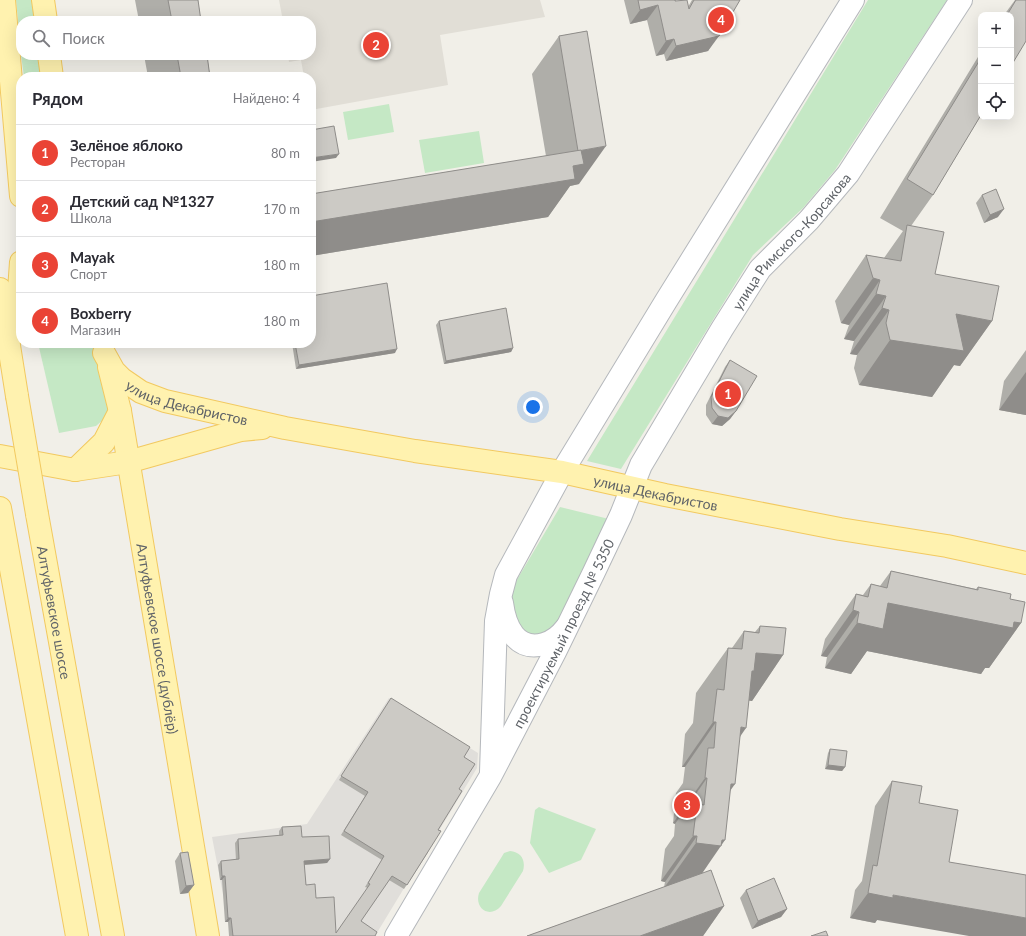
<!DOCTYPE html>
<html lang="ru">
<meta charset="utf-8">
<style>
body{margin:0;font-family:Lato,sans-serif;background:#f2f2f3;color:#2b2b33}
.controls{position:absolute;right:12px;top:12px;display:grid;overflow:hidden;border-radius:8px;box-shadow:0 4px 16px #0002}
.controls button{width:36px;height:36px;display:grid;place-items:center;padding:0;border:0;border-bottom:1px solid #e1e1e2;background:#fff;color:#2b2b33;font:20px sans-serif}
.you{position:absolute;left:533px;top:407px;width:14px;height:14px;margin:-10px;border:3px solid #fff;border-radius:50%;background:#1a73e8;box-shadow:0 0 0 6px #1a73e833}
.badge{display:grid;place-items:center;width:26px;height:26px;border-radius:50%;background:#ea4335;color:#fff;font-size:13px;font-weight:700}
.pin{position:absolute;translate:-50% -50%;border:2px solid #fff;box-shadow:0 1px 4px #0006}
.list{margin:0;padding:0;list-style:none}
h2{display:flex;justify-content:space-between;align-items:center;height:52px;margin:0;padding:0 16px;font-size:17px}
h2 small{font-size:13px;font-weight:400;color:#7c7c81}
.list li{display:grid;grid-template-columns:26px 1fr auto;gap:12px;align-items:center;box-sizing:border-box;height:56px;padding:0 16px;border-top:1px solid #e1e1e2}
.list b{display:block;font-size:15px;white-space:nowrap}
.list p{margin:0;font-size:13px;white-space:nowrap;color:#7c7c81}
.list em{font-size:13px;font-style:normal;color:#7c7c81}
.icon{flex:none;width:22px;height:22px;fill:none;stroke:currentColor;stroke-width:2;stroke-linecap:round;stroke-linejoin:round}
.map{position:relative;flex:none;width:1026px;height:936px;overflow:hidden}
.search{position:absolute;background:#fff;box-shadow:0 4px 16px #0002;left:16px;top:16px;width:300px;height:44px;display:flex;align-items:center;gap:10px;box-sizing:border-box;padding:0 14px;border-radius:16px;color:#7c7c81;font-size:15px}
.panel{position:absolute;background:#fff;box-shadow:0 4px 16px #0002;left:16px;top:72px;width:300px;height:276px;border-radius:16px}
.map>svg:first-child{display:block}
.industrial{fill:#e0deda}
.education{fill:#e1ded6}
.green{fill:#c5e8c5}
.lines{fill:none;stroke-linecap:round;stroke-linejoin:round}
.minor-casing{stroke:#b5b8bc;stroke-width:24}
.major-casing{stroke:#f2c960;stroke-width:24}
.minor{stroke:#fff;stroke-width:22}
.major{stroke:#fff2af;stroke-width:22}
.major-bridge-casing{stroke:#f2c960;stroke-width:24;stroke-linecap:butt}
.major-bridge{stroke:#fff2af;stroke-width:22}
.wall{fill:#afaea9}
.shaded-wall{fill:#8f8d8a}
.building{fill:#cccac5;stroke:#8f8d8a}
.labels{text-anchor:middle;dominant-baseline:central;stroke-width:3.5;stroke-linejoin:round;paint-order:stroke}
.street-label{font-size:14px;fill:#5f6368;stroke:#fff}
</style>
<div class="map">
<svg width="1026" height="936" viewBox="0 0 1026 936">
<rect width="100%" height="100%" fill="#f1efe8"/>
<path class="industrial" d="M389,698L478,753L477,768L375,936H231L212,837L307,824Z"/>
<path class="education" d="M279,0H540L545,17L440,35L448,85L311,110V77H304L301,60L289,62L288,55H311V21H283Z"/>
<g class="green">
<path d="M16,0H35L37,21H21V51Z"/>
<path d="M868,0H947L835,170L803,208L753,255L621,469L587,461Z"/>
<path d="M21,55H40L43,77H24Z"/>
<path d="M389,104L394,132L348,140L343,112Z"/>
<path d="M479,131L484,163L425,173L419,140Z"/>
<path d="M38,343H93L105,384L108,409L105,418L96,426L59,433Z"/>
<path d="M560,507L609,519L551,637L523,636L509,605L515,583Z"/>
<path d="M539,807L596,829L581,860L549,873L530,843L535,810Z"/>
<path d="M510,851C521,852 526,860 523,871L501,906C490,919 474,909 479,893L501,858L504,853Z"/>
</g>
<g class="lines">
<g class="minor-casing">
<g id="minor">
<path d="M502,603C505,626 516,652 544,644C554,641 560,636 566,628"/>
<path d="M491,772L496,621L501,594L506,575L562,472L666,301L853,0"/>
<path id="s1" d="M396,936L490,777L555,652L594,572L621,515L641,465L722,329L760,269L809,220L848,174L961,0"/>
</g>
</g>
<g class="major-casing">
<g id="major">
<path d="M4,0L21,196"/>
<path d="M43,0L46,21"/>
<path d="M49,55L52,77"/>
<path d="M0,289L17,396"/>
<path d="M16,333L21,262"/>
<path id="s2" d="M104,353L114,371L122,379L141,392L165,401L285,428L415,451L562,472L665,495L840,529L947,546L1026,563"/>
<path id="s3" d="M109,367L120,411L208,936"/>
<path d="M0,456L75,470L128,462L241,430L262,428"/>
<path d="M75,470L104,442L120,411"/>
<path d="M0,508L77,936"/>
<path id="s4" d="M37,514L113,936"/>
</g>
</g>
<use href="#minor" class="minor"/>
<use href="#major" class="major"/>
<g class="major-bridge-casing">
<path id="major-bridge" d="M17,396L37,514"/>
</g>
<use href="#major-bridge" class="major-bridge"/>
</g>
<g class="wall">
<path d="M135,0H198L201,21H139Z"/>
<path d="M624,0H675L688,7L692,0H740L708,51L666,61L664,54L656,56L647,20L630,24Z"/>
<path d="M1015,0H1026L1011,15H1004Z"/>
<path d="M587,31L579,184L570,186L548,217L311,256V194L546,156L532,74L559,36Z"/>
<path d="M981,52V115L933,195L911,226L935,274L992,321L960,366L954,365L932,397L859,385L854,368L857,355L850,354L854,341L844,339L849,325L841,323L835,301L866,255L884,258L903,231L880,218Z"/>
<path d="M144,55H207L210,77H148Z"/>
<path d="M982,195L998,217L984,223L976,203Z"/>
<path d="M439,321L513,348L511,352L444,364L436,325Z"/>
<path d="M292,343H311L395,353L296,369Z"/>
<path d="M1026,350V415L999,410L1004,381Z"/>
<path d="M730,360L736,411L730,419L722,426L712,424L706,415V405L725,367Z"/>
<path d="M891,571L976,589L978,587L1010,599L1021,623L989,668H985L981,674L867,651L851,674L825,668L827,657L821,656L825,639L856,594L863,595L871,584L880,586Z"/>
<path d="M760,626L783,655L752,701L749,700L740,737L730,790L702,874L724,906L703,936H527L664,887L665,882L661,881L665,849L674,836L675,824L673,823L676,793L683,783L685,767H682L685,734L693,723L696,693L728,648H732L744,631L755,632Z"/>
<path d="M391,698L464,757L459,789L438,830L427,854L404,889L389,880L361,921L375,936H229L228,922H225L222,880H220L218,865L221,861L236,860L235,843L238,839L279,836V831L282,827L302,837L330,859L327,863L304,865L306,885L316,898L336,933L368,888L365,887L382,860L341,835L365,796L339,780Z"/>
<path d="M830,749L845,767L842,771L825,769L828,753Z"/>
<path d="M892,781L877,920L875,923L850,918L855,890L862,881L875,806Z"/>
<path d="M180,853L194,885L188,893L180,894L175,861Z"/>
<path d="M746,890L787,909L781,917L752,929L740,898Z"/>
</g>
<g class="shaded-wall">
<path d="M658,5L647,20L630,24L640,10Z"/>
<path d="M719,36L708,51L666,61L676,46Z"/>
<path d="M674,39L664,54L656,56L666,41Z"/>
<path d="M606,146L579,184L570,186L548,217L311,256V222L578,151Z"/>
<path d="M339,154L336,158L311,162V158Z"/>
<path d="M1004,209L998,217L984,223L990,215Z"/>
<path d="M873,278L880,280L849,325L841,323Z"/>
<path d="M876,294L886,296L854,341L844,339Z"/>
<path d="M882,308L889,310L857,355L850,354Z"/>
<path d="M956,314L992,321L960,366L954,365L932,397L859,385L890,340Z"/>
<path d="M513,348L511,352L444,364L446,361Z"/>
<path d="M397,349L395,353L296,369L299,365Z"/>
<path d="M1026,372V415L999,410Z"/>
<path d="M736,411L730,419L722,426L712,424L718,416Z"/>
<path d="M888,603L1014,622L1021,623L989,668H985L981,674L867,651L851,674L825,668L857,623Z"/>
<path d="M853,610L859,612L827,657L821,656Z"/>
<path d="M756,653L783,655L752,701L735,699Z"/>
<path d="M713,722H716L685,767H682Z"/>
<path d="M741,727L746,728L715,773Z"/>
<path d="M828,765L845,767L842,771L825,769Z"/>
<path d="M705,778H707L675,824L673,823Z"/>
<path d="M731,784H735L703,829Z"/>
<path d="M693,836H697L665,882L661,881Z"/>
<path d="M722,840H725L690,891L664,888L696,843Z"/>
<path d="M330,859L327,863L301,865L304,861Z"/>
<path d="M222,876H225L222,880H220Z"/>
<path d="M194,885L188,893L180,894L186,886Z"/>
<path d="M868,893L893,895L1026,918V936H969L877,920L875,923L850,918Z"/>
<path d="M724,906L703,936H640Z"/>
<path d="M787,909L781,917L752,929L758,921Z"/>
<path d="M228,918H231L228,922H225Z"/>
</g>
<g class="building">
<path d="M168,0H198L201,21H172Z"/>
<path d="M638,0H675V1L687,0L689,9L694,0H740L719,36L676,46L674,39L666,41L658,5L640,10Z"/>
<path d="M1016,0H1026V41L1011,66V15H1007Z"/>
<path d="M587,31L606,146L578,151L559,36Z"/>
<path d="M177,55H207L210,77H181Z"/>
<path d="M981,58V115L933,195L907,179Z"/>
<path d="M283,75L284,77H274Z"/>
<path d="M334,126L339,154L311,158V130Z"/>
<path d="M581,150L584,164L573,166L575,179L311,222V194Z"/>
<path d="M996,189L1004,209L990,215L982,195Z"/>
<path d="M907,225L944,232L935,274L999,286L992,321L956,314L964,351L890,340L886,323L889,310L882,308L886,296L876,294L880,280L873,278L866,255L901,261Z"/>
<path d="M387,283L397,349L299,365L295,343H311V296Z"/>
<path d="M506,308L513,348L446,361L439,321Z"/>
<path d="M730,360L757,376L736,411L728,418L718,416L712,408L711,397Z"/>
<path d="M891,571L978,590V587L1011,594L1010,599L1025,602L1021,623L1014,622L1013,628L888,603L883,629L857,623L859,612L853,610L856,594L868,597L871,584L887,588Z"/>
<path d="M760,626L786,628L783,655L756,653L754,671H752L746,728L741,727L735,784H731L725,840H722L721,846L696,843L697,836H693L697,804L704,805L707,778H705L708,748H714L716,722H713L717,689L724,690L728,648L742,649L744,631L759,633Z"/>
<path d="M391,698L470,747L464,757L475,764L459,789L462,791L438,830L441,831L407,885L392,876L361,921L377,932L375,936H233L231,918H228L225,876H222L221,861L239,859L238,839L283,835L282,827L301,826L302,837L329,836L330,859L304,861L306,885L315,884L316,898L334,897L336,933L370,884L368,883L384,856L344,831L368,792L341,776Z"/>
<path d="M830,749L847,751L845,767L828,765Z"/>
<path d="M892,781L922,786L919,803L958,810L949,862L1026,875V918L893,895V898L868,893L873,865L877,866Z"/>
<path d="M188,852L194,885L186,886L180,853Z"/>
<path d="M711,870L724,906L640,936H527Z"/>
<path d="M774,878L787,909L758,921L746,890Z"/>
<path d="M826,931L828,936H811Z"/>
</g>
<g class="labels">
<g class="street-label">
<text stroke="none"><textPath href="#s1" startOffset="802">улица Римского-Корсакова</textPath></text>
<text stroke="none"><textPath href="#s2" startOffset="102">улица Декабристов</textPath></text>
<text stroke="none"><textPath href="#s2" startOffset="580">улица Декабристов</textPath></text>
<text stroke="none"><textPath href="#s4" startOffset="100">Алтуфьевское шоссе</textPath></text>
<text stroke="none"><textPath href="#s1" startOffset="346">проектируемый проезд № 5350</textPath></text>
<text stroke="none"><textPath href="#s3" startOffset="276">Алтуфьевское шоссе (дублёр)</textPath></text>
</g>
</g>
</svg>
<div class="controls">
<button>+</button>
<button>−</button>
<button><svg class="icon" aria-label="locate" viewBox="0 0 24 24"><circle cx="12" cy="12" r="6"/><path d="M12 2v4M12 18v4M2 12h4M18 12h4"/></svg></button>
</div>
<div class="you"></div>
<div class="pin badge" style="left:728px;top:394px">1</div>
<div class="pin badge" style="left:376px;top:45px">2</div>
<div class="pin badge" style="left:687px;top:805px">3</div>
<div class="pin badge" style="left:721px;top:20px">4</div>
<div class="search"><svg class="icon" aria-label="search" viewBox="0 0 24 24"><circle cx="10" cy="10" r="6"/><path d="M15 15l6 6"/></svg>Поиск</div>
<section class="panel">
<h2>Рядом<small>Найдено: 4</small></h2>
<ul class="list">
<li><span class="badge">1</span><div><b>Зелёное яблоко</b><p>Ресторан</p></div><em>80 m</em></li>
<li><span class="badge">2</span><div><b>Детский сад №1327</b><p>Школа</p></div><em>170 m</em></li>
<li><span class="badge">3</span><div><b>Mayak</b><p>Спорт</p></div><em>180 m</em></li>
<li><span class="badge">4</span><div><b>Boxberry</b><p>Магазин</p></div><em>180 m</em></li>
</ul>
</section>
</div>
